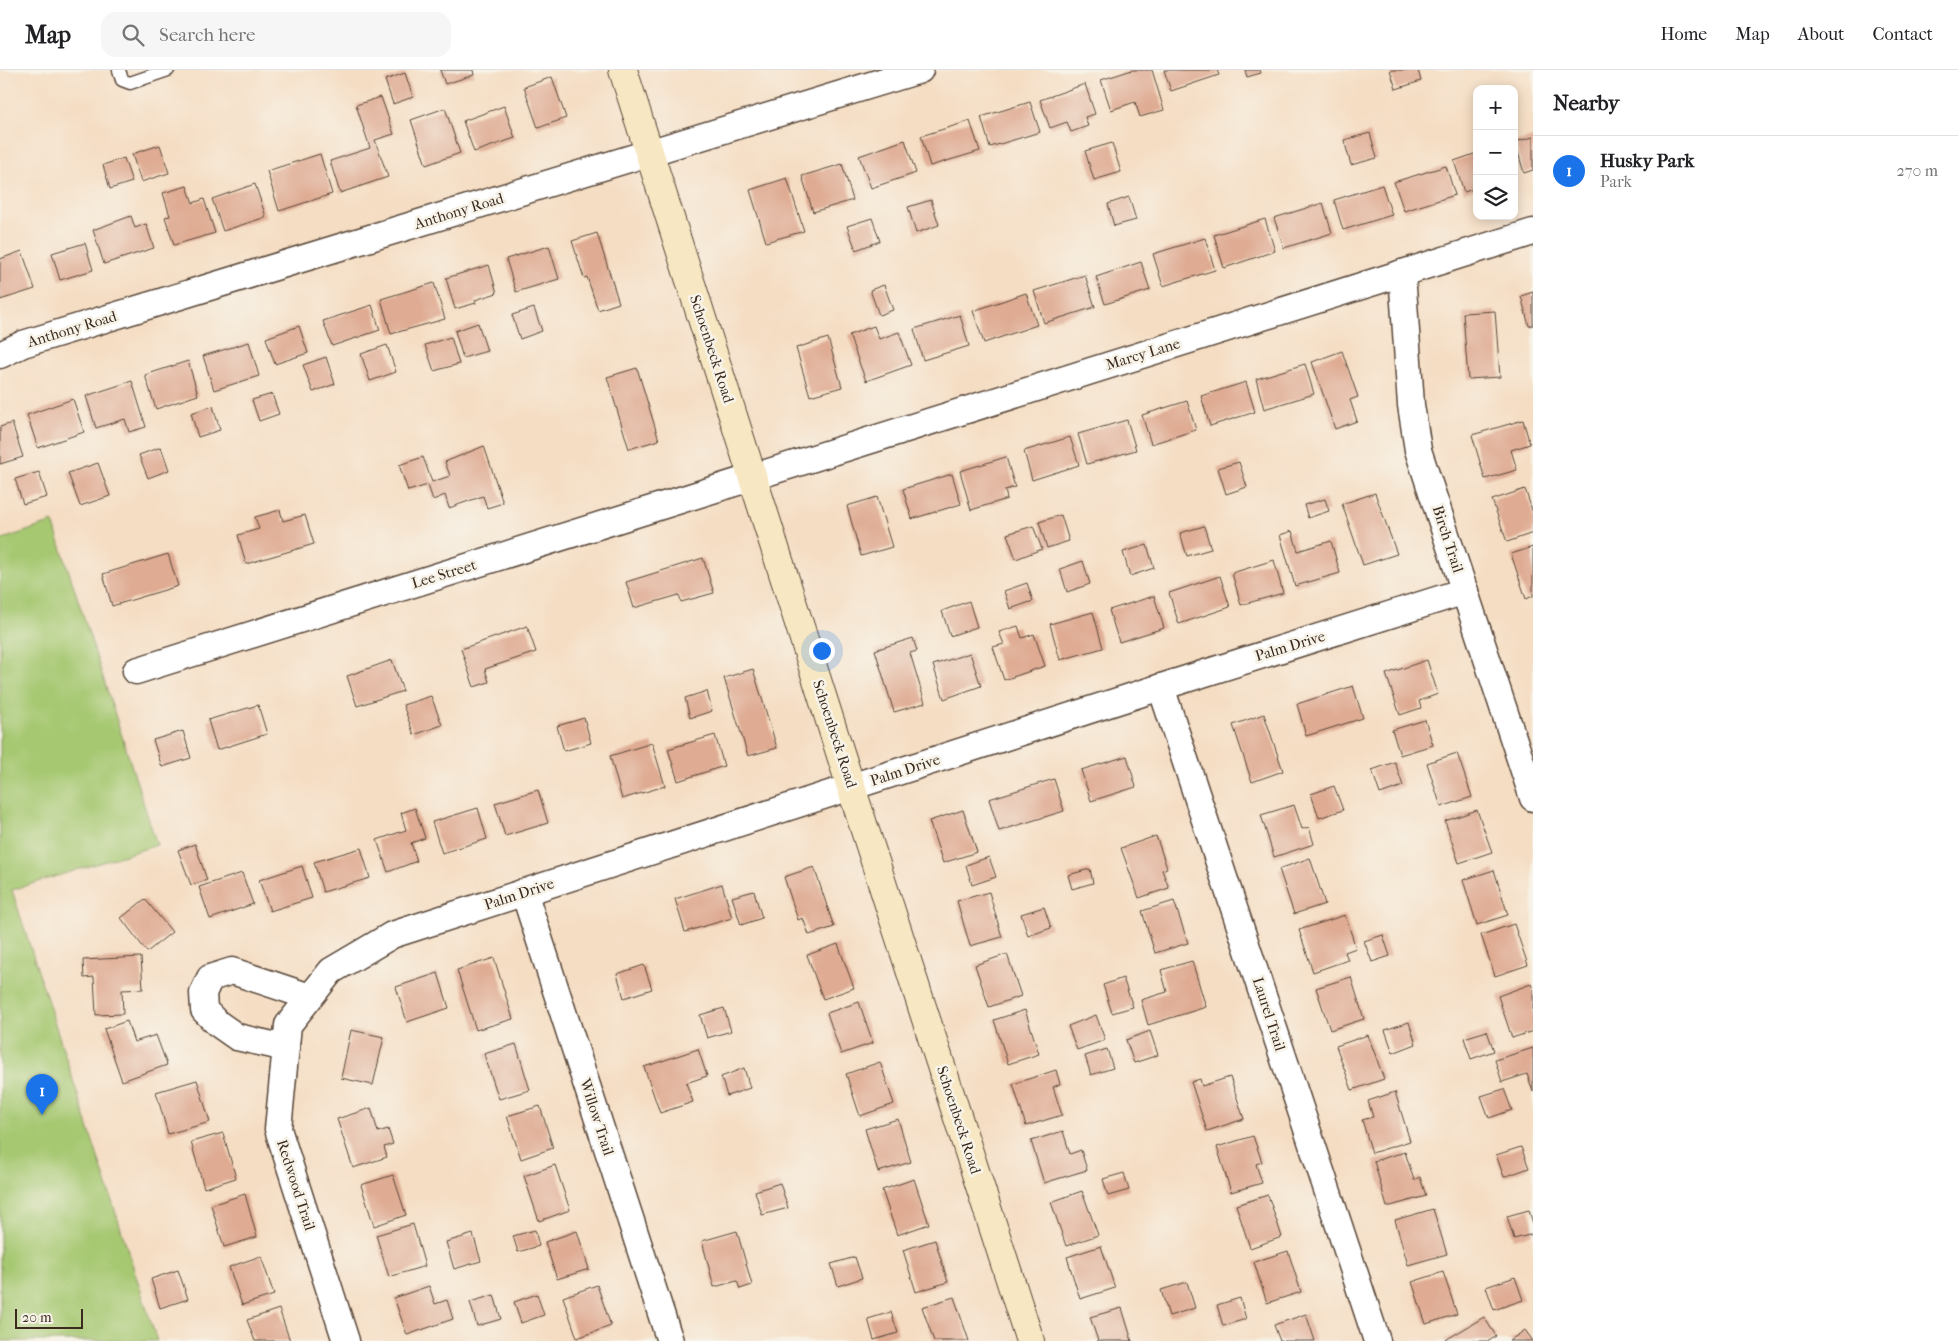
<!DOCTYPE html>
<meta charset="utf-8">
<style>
body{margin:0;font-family:"IM FELL French Canon",serif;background:#f6f6f6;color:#202124}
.controls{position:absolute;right:15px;top:15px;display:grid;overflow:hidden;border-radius:10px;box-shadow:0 2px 12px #0003}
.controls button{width:45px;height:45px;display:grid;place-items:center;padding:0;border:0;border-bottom:1px solid #e0e0e0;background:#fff;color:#202124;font:25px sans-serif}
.scale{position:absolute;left:15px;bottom:12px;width:68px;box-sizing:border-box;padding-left:5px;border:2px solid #3b2a1e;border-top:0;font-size:14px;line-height:18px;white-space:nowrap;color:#3b2a1e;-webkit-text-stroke:4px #f7f3e8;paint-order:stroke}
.you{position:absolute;left:821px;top:580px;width:18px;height:18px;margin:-12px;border:4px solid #fff;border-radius:50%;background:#1a73e8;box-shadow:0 0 0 8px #1a73e833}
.badge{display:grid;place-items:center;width:32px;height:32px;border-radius:50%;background:#1a73e8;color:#fff;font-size:16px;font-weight:700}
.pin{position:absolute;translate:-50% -41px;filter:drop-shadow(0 1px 2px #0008)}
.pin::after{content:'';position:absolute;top:26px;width:18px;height:15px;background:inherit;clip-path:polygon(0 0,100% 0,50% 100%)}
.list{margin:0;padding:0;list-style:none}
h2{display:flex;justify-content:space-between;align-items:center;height:65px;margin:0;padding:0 20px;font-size:21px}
h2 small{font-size:16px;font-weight:400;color:#757577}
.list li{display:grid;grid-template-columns:32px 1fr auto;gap:15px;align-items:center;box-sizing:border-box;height:70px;padding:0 20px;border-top:1px solid #e0e0e0}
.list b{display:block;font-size:19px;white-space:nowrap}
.list p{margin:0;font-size:16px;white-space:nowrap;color:#757577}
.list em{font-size:16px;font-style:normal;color:#757577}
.icon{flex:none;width:28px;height:28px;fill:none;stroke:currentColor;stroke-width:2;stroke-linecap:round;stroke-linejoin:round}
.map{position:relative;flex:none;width:1533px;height:1271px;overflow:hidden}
header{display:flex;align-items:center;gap:30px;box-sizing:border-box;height:70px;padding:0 25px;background:#fff;border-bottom:1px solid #e0e0e0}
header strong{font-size:24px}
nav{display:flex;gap:28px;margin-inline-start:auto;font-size:18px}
.search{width:350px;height:45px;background:#f6f6f6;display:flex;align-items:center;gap:12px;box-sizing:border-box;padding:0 18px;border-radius:15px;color:#757577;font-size:19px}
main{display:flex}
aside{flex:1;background:#fff}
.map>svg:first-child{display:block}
.green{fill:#a6c871;stroke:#707948}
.building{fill:#dfab93}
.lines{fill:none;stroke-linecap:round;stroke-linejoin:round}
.lane-casing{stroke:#574537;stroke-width:15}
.street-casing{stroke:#574537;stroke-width:29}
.secondary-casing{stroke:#574537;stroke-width:30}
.lane{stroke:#fff;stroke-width:12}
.street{stroke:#fff;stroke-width:26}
.secondary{stroke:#f7e8c3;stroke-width:28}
.labels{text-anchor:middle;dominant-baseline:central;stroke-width:5;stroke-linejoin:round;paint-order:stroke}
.street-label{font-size:15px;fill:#3b2a1e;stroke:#f7f3e8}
</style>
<header>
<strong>Map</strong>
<div class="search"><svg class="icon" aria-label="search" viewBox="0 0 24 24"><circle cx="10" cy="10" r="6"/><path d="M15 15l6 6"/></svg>Search here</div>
<nav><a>Home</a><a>Map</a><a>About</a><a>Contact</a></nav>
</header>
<main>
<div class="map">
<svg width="1533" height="1271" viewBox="0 0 1533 1271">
<rect width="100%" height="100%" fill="#f7f3e8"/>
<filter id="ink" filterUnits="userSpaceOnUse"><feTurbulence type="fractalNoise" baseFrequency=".02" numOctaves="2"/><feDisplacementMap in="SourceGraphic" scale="10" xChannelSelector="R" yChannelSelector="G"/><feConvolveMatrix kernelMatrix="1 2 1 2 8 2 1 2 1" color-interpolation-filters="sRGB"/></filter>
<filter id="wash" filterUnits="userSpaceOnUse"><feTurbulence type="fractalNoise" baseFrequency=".0096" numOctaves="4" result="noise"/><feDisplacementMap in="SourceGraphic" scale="20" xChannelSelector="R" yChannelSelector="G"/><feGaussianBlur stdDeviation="1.12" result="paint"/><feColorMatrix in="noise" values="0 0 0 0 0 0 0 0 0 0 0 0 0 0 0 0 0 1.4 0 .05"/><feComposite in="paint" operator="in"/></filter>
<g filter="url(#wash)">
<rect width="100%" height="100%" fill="#f5ddc3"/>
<path class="green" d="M53,452L157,775L12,820L157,1271H0V470Z"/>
<g id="blocks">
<g class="building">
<path d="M440,0H473L474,5L445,14Z"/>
<path d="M1132,0H1152L1164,40L1140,47L1135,32L1111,40L1101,10Z"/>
<path d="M1164,0H1217L1219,5L1171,21Z"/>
<path d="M1245,0H1260L1261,3L1247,7Z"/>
<path d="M1390,0H1418L1421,11L1396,19Z"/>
<path d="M405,3L413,27L393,34L385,10Z"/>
<path d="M552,7L566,48L538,58L524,17Z"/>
<path d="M1085,14L1095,44L1085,47L1088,56L1071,62L1067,52L1050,58L1040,30Z"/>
<path d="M381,27L394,64L375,70L388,107L340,123L330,91L370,78L356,35Z"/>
<path d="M1030,32L1040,62L990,77L981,47Z"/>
<path d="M504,36L515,68L474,82L463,51Z"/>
<path d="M445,38L460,83L426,95L411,50Z"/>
<path d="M970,51L980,81L930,96L921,66Z"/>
<path d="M1370,63L1377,88L1351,95L1344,70Z"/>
<path d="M1533,67V100L1524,103L1515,72Z"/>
<path d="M905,70L916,103L871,118L859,86Z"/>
<path d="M1112,73L1121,102L1094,110L1085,81Z"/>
<path d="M160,75L169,103L141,112L132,84Z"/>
<path d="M1477,83V118L1464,122L1454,91Z"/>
<path d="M320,84L332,124L279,141L267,101Z"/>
<path d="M124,88L132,112L110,119L103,95Z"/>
<path d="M842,94L853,130L813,142L802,106Z"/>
<path d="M1446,96L1455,125L1404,141L1394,112Z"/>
<path d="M787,108L804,161L766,172L750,120Z"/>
<path d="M255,114L266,147L223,161L212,129Z"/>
<path d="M1382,115L1392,145L1343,160L1334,130Z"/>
<path d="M187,116L193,133L204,129L215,163L174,175L165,147L170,146L163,123Z"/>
<path d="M1129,127L1136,150L1114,156L1108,134Z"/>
<path d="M931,130L939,155L916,163L908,137Z"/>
<path d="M1323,133L1332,163L1284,178L1274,148Z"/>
<path d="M131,146L135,158L146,154L154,178L104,194L93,160Z"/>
<path d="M872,148L880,171L856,180L847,156Z"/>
<path d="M1265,149L1275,181L1224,198L1214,165Z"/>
<path d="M597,163L619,233L598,240L587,207L584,208L572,171Z"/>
<path d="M1205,168L1215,200L1163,216L1153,184Z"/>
<path d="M85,173L93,200L60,210L52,183Z"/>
<path d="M549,176L559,209L516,222L506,189Z"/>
<path d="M22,181L35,219L0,230V189Z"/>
<path d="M1141,192L1150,220L1105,234L1096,207Z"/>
<path d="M489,195L497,223L475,230L476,233L455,239L446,208Z"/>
<path d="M1085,205L1095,237L1044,253L1034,221Z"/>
<path d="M434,213L445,249L391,264L381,229Z"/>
<path d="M884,215L893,240L879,245L870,220Z"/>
<path d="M1533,222V255L1529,256L1521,226Z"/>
<path d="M1026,223L1037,255L984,273L973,241Z"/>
<path d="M372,235L380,260L332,276L323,251Z"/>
<path d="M534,238L542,261L520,269L512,245Z"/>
<path d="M1495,241L1500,307L1468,309L1463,243Z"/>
<path d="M960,245L969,276L923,290L914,259Z"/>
<path d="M478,253L487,281L463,288L455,261Z"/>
<path d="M299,256L308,283L275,294L266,268Z"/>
<path d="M874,256L879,269L899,262L911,295L866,311L849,265Z"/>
<path d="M451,267L459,294L434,301L425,275Z"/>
<path d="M828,268L842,317L810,326L796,278Z"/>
<path d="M249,272L259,306L214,320L203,286Z"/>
<path d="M387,275L396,302L370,311L361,284Z"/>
<path d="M1342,281L1358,327L1350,330L1357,351L1335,359L1312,292Z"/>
<path d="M326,287L335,314L313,322L303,295Z"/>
<path d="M188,291L198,325L156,339L145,305Z"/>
<path d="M1305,294L1314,324L1264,339L1256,309Z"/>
<path d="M637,298L659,370L629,379L607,307Z"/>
<path d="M132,311L146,357L129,362L125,349L96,358L86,326Z"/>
<path d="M1246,312L1255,342L1210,356L1201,326Z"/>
<path d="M272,324L279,344L259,351L252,330Z"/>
<path d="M73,329L84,362L38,378L27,345Z"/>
<path d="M1187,331L1196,360L1151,374L1142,345Z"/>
<path d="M213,336L220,360L198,367L191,343Z"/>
<path d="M1127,350L1136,380L1087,394L1078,364Z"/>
<path d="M1523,350L1530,374L1511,380L1517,400L1485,409L1472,365Z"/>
<path d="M12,353L23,387L0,394V357Z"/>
<path d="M1070,367L1079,395L1032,410L1024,381Z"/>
<path d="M484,376L503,433L487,438L483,426L449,438L445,425L433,430L428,415L408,421L399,395L423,387L432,412L450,406L445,392Z"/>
<path d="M161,377L169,400L148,408L139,385Z"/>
<path d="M1006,387L1015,417L1005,420L1007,429L971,440L960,401Z"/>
<path d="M1239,392L1247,417L1226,424L1218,398Z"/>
<path d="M98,393L110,426L80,436L68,403Z"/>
<path d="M39,402L47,427L23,434L15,409Z"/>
<path d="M952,404L961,434L912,449L903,419Z"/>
<path d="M1525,419L1533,443V463L1507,472L1492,430Z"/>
<path d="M1375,423L1397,484L1363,495L1342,434Z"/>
<path d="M877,427L892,477L861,486L847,436Z"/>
<path d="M1325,429L1329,441L1308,448L1304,435Z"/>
<path d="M280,440L283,451L305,445L314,474L246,494L238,465L259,459L255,447Z"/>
<path d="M1061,445L1069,471L1047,478L1039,452Z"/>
<path d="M1033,456L1042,479L1016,489L1007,464Z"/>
<path d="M1204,456L1211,479L1187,486L1180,463Z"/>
<path d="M1292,461L1298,481L1331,471L1340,503L1295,516L1280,465Z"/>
<path d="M1147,475L1154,498L1130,506L1123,482Z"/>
<path d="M1533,477V526L1526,529L1511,484Z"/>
<path d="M168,484L178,516L112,536L103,504Z"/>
<path d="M703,488L714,523L681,532L679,525L634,538L626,512Z"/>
<path d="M1274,490L1283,523L1241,535L1232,503Z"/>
<path d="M1083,491L1090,514L1067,522L1060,499Z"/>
<path d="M1220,506L1230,537L1179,554L1169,523Z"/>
<path d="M1027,513L1033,531L1010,539L1004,521Z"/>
<path d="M1154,526L1164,558L1119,572L1109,540Z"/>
<path d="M969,531L977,557L950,566L942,541Z"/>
<path d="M1093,542L1103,578L1060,590L1050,554Z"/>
<path d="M527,556L536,582L485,599L489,612L474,617L461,579Z"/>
<path d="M1018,556L1022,568L1034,564L1045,596L1004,610L993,577L1004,574L999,562Z"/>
<path d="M913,568L917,581L910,583L925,633L894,642L875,580Z"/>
<path d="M970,583L981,616L944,629L933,595Z"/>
<path d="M392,590L403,621L357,636L347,606Z"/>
<path d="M1427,590L1438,624L1419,631L1421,638L1400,645L1386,604Z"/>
<path d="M753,599L777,678L748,686L724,608Z"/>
<path d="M1353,616L1363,648L1306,666L1297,634Z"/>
<path d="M707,621L712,641L690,648L685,628Z"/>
<path d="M431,626L442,655L414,665L403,635Z"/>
<path d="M258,635L267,664L217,680L208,650Z"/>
<path d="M1264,644L1283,701L1252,712L1233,655Z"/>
<path d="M584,648L591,673L564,681L557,656Z"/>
<path d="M1425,650L1433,675L1400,685L1392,660Z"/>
<path d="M183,661L191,688L162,697L153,670Z"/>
<path d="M715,665L724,696L678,711L668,679Z"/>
<path d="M652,673L665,716L622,729L610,686Z"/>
<path d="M1457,683L1472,727L1441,737L1427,693Z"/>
<path d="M1127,686L1136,717L1091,731L1081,700Z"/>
<path d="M1395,692L1403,716L1380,724L1372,700Z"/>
<path d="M1054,709L1064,741L999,761L989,729Z"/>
<path d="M1334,716L1343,740L1319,748L1311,724Z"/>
<path d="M538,720L548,753L505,766L495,733Z"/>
<path d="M1294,735L1302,759L1309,757L1314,774L1274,787L1261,745Z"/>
<path d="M415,738L425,768L411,773L417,791L388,802L377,770L406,760L401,743Z"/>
<path d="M478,738L487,769L442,783L432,752Z"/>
<path d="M963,740L977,782L943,793L929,751Z"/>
<path d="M1477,740L1492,782L1459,793L1445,751Z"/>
<path d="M1156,766L1167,798L1162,800L1169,818L1139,828L1121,778Z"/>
<path d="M195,774L207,810L191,815L178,780Z"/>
<path d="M361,778L370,808L323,822L314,792Z"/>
<path d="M989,787L996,807L972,815L966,795Z"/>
<path d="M1310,788L1325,834L1294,844L1279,799Z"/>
<path d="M302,796L312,828L270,841L259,810Z"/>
<path d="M814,797L834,857L809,865L803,848L798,850L784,807Z"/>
<path d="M1090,799L1093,813L1072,819L1068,805Z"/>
<path d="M1494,800L1508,845L1477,855L1463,810Z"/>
<path d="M242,803L253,834L210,849L199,817Z"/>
<path d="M722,814L732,848L685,862L675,829Z"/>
<path d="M754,821L762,848L741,855L732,827Z"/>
<path d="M989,822L1002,867L970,876L957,831Z"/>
<path d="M145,829L172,862L147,882L121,848Z"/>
<path d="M1174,831L1188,873L1155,883L1142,841Z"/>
<path d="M1044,837L1051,858L1028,866L1021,844Z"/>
<path d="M1345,845L1356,878L1345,882L1348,890L1313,902L1299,860Z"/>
<path d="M1514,854L1528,895L1495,906L1481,865Z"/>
<path d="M1383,865L1390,886L1372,892L1364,871Z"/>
<path d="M838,874L854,918L823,929L807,885Z"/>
<path d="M1007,884L1021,926L989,937L975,895Z"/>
<path d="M141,887L143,919L122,920L123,944L96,945L94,907L84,908L83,890Z"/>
<path d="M494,888L513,949L476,960L457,900Z"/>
<path d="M1192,891L1206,937L1148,955L1141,930L1167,922L1161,900Z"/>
<path d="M644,895L652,919L624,928L617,904Z"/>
<path d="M438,903L449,938L407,952L396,917Z"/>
<path d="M1351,907L1364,949L1330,960L1316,918Z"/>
<path d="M1123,908L1133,937L1112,943L1103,915Z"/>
<path d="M1531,914L1533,919V961L1512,968L1498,926Z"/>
<path d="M859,932L873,973L841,984L827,943Z"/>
<path d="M724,938L731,961L707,968L700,945Z"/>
<path d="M1025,940L1039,984L1008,994L994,950Z"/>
<path d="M1096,945L1105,970L1077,980L1068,956Z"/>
<path d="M127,951L134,972L156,965L167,995L122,1011L104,959Z"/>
<path d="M1409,952L1416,974L1393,983L1385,960Z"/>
<path d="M351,960L384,967L373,1015L341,1008Z"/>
<path d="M1150,961L1158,985L1134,993L1126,970Z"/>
<path d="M1487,961L1494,981L1471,989L1464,968Z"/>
<path d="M1368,965L1384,1009L1352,1020L1336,976Z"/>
<path d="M516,974L530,1020L499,1029L484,984Z"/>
<path d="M1533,978V1022L1527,1004L1502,1012L1495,990Z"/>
<path d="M698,979L707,1006L686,1013L693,1032L660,1043L644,997Z"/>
<path d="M1107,979L1113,998L1091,1005L1085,986Z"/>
<path d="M880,992L894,1034L860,1046L846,1004Z"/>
<path d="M744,998L750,1018L727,1026L721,1007Z"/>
<path d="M1056,1000L1060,1014L1053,1017L1062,1045L1026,1056L1013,1014Z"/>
<path d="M1230,1007L1244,1049L1207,1061L1191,1012L1200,1009L1202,1016Z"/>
<path d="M197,1010L210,1052L168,1064L156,1022Z"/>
<path d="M1504,1019L1512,1040L1489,1048L1481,1026Z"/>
<path d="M1395,1022L1410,1071L1372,1083L1362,1050L1373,1047L1368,1031Z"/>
<path d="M540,1036L553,1078L521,1089L507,1046Z"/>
<path d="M371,1038L378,1062L388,1059L393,1074L384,1077L387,1087L353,1098L337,1049Z"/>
<path d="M898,1049L911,1092L878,1102L865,1059Z"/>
<path d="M1063,1061L1070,1084L1081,1080L1087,1100L1044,1113L1031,1071Z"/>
<path d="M223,1063L236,1108L204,1118L191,1072Z"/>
<path d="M1253,1066L1262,1092L1256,1094L1262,1113L1231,1122L1217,1077Z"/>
<path d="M1521,1077L1529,1098L1504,1107L1496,1085Z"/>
<path d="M1405,1082L1414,1110L1420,1107L1426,1126L1387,1137L1374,1091Z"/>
<path d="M555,1095L570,1140L539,1151L524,1106Z"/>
<path d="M1124,1103L1129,1120L1108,1126L1103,1109Z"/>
<path d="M393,1105L406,1145L374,1156L361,1115Z"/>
<path d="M914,1109L929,1154L897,1165L882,1120Z"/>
<path d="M780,1113L788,1138L762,1145L755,1121Z"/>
<path d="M1082,1121L1098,1165L1066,1176L1051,1132Z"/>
<path d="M245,1124L257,1167L224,1177L211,1135Z"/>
<path d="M1268,1125L1282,1167L1250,1178L1236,1135Z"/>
<path d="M1433,1139L1447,1184L1408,1195L1395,1150Z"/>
<path d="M1529,1140L1533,1154V1164L1514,1169L1507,1146Z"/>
<path d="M413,1154L425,1196L389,1207L376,1165Z"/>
<path d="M535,1160L539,1176L518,1182L513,1166Z"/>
<path d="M577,1161L589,1199L557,1209L545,1172Z"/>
<path d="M737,1161L752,1215L740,1219L737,1211L714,1217L702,1171Z"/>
<path d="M473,1164L481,1191L454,1199L446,1172Z"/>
<path d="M935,1170L948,1212L916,1222L903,1180Z"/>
<path d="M1101,1176L1115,1218L1080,1229L1067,1187Z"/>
<path d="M1288,1181L1301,1222L1267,1233L1254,1192Z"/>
<path d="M261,1186L274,1225L242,1235L229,1197Z"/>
<path d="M855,1187L862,1208L838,1216L831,1194Z"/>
<path d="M178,1200L188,1229L160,1238L151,1209Z"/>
<path d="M1443,1202L1457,1244L1426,1254L1412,1212Z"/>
<path d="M1515,1207L1523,1230L1494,1240L1486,1217Z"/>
<path d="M1187,1212L1195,1238L1169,1246L1161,1220Z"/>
<path d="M597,1215L611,1256L577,1268L563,1227Z"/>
<path d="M429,1216L435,1234L447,1230L453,1249L407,1265L394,1228Z"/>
<path d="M537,1224L544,1245L521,1253L514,1232Z"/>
<path d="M494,1225L501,1249L477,1256L470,1232Z"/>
<path d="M954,1227L969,1271H934L922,1237Z"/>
<path d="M1240,1228L1246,1249L1223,1256L1217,1235Z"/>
<path d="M1122,1238L1132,1271H1098L1090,1247Z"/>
<path d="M279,1239L290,1271H255L247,1250Z"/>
<path d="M891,1242L898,1263L874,1270L868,1249Z"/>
<path d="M1306,1244L1315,1271H1280L1274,1255Z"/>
<path d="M1484,1247L1496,1266L1489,1271H1444Z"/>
<path d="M1525,1260L1533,1271H1509Z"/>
</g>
</g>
</g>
<g filter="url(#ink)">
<use href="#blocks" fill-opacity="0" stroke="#574537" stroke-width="1"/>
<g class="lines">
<g class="lane-casing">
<path id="lane" d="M119,0L122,10L130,13L168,0"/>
</g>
<g class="street-casing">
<g id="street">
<path d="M1402,203L1411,335L1418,380L1533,728"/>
<path d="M0,285L23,274L920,0"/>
<path d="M136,601L1533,162"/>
<path d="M1161,617L1377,1271"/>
<path d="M524,822L670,1271"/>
<path d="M286,978L237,967L217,953L204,940L203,923L210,908L232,901L310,927"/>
<path d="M346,1271L278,1059L288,955L331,901L392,865L1161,617L1465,521"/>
</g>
</g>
<g class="secondary-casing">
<path id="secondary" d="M623,0L851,717L1030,1271"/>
</g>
<use href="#lane" class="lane"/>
<use href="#street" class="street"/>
<use href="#secondary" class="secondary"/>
</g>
</g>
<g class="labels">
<g class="street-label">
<text transform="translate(459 141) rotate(-17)">Anthony Road</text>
<text transform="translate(72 259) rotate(-17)">Anthony Road</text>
<text transform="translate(712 279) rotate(72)">Schoenbeck Road</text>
<text transform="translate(1143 284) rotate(-17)">Marcy Lane</text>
<text transform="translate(1448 469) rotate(72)">Birch Trail</text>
<text transform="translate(444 504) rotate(-17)">Lee Street</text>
<text transform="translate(1290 576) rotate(-17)">Palm Drive</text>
<text transform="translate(835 664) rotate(72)">Schoenbeck Road</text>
<text transform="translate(905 700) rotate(-18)">Palm Drive</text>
<text transform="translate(519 824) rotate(-18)">Palm Drive</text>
<text transform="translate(1269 944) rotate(72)">Laurel Trail</text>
<text transform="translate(597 1047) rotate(72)">Willow Trail</text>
<text transform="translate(959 1050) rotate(72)">Schoenbeck Road</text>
<text transform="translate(296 1115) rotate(72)">Redwood Trail</text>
</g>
</g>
</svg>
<div class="controls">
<button>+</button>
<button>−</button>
<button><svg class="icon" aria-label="layers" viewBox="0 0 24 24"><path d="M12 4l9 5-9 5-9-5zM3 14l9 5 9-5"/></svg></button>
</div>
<div class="scale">20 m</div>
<div class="you"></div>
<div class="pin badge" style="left:42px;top:1045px">1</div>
</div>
<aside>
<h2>Nearby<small></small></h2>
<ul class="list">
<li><span class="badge">1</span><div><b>Husky Park</b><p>Park</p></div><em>270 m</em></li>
</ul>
</aside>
</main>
